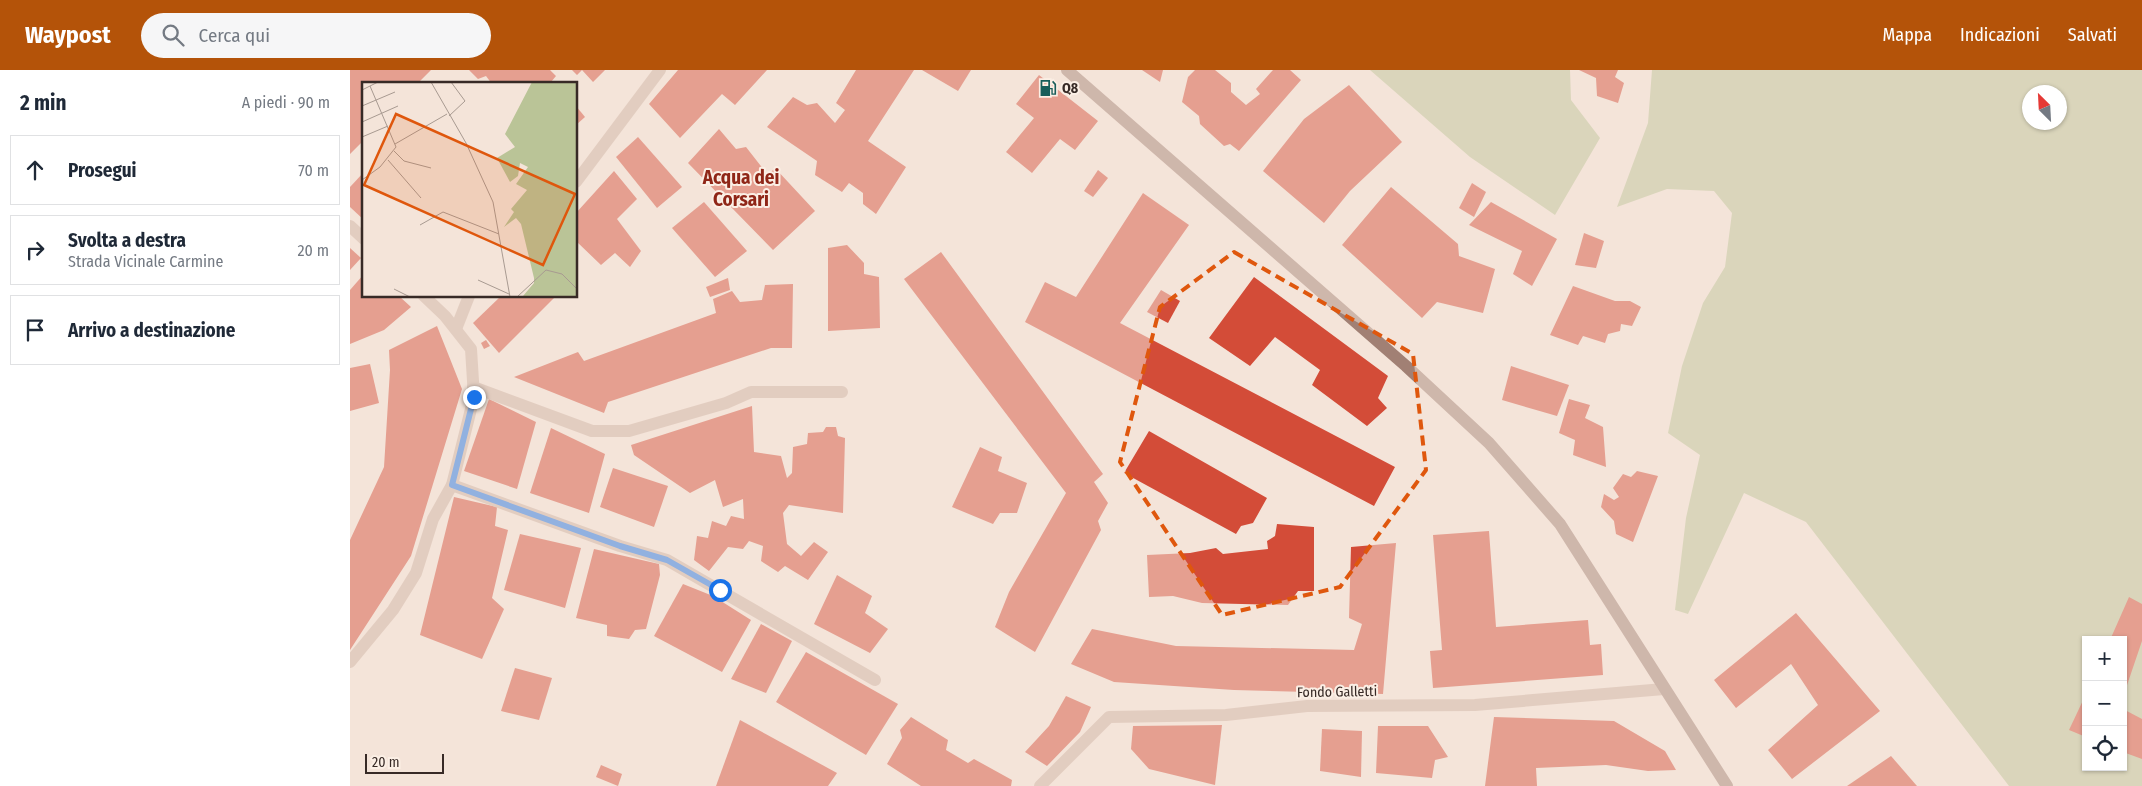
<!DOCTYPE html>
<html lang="it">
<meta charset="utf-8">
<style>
body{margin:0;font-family:"Fira Sans Condensed",sans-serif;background:#f6f6f7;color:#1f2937}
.controls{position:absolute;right:15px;bottom:15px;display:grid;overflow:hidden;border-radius:0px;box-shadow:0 1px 4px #0004}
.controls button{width:45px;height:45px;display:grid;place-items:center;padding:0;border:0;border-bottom:1px solid #e0e1e3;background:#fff;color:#1f2937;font:25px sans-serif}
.compass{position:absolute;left:1672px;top:15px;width:45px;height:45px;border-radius:50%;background:#fff;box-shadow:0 1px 4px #0004;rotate:336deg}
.scale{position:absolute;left:15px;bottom:12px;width:79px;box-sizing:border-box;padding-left:5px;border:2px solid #372a26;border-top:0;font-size:14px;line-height:18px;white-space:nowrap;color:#372a26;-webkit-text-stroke:4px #fbefe5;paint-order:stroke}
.stop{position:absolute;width:15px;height:15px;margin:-11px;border:4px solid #1a73e8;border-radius:50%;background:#fff}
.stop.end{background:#1a73e8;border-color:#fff;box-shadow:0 1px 5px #0008}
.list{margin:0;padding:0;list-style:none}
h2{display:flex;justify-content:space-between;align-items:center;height:65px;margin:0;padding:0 20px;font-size:21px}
h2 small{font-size:16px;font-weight:400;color:#747a83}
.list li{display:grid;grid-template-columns:32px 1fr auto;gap:15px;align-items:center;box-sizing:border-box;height:70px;margin:0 10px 10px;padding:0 10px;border:1px solid #e0e1e3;border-radius:0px}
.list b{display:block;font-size:19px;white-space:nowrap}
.list p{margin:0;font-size:16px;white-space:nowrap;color:#747a83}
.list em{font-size:16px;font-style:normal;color:#747a83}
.icon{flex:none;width:28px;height:28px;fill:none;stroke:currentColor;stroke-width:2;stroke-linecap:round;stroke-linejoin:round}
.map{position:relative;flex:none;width:1792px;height:716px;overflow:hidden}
header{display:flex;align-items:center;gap:30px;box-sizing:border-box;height:70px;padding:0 25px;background:#b45309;color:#fff}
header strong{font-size:24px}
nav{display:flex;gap:28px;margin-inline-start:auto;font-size:18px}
.search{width:350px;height:45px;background:#f6f6f7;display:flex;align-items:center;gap:12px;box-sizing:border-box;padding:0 18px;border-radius:28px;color:#747a83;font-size:19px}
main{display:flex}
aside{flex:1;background:#fff}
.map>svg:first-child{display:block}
.green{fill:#bac497;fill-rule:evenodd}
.building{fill:#d34c38}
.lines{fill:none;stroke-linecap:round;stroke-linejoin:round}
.street{stroke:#cdb2a3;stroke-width:12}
.secondary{stroke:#a18074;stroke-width:12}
.route{stroke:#1a73e8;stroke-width:6}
.marked{fill:none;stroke:#df570d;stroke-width:4;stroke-dasharray:10 6;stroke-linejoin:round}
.labels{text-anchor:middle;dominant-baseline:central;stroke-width:4;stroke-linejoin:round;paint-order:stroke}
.poi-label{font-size:14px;font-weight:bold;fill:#372a26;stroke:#fbefe5;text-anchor:start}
.street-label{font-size:14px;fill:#372a26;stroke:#fbefe5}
.district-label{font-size:19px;font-weight:bold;fill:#8f2617;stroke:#fbefe5}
.inset-road{fill:none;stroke:#a89a91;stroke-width:1}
.view{fill:#df570d;fill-opacity:0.15;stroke:#df570d;stroke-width:2.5}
.inset-edge{fill:none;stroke:#372a26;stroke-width:2.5}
</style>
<header>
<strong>Waypost</strong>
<div class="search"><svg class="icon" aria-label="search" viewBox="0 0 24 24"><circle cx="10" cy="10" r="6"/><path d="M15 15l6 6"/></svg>Cerca qui</div>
<nav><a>Mappa</a><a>Indicazioni</a><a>Salvati</a></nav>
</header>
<main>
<aside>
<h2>2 min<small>A piedi · 90 m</small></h2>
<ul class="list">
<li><svg class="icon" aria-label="ahead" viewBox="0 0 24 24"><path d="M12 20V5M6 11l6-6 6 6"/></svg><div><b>Prosegui</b></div><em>70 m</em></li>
<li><svg class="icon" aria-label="right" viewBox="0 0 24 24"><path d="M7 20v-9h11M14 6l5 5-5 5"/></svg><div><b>Svolta a destra</b><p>Strada Vicinale Carmine</p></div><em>20 m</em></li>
<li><svg class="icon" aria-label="arrive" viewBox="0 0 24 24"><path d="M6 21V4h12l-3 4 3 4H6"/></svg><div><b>Arrivo a destinazione</b></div></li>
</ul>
</aside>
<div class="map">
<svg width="1792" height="716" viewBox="0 0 1792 716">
<rect width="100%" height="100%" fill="#f4e4d9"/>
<g class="green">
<path d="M1020,0H1220L1221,30L1250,68L1205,145L1120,87Z"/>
<path d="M1302,0H1792V716H1659L1456,452L1394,423L1338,544L1325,540L1336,448L1350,385L1318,363L1332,296L1353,233L1375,197L1382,143L1364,121L1317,119L1267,137L1298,53ZM1680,22H1710V52H1680ZM1736,570H1773V697H1736Z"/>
</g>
<g class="building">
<path d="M0,0H81L67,14H14V70L0,84Z"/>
<path d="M119,0H200L206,6L201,12L203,14H142L136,6L128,9Z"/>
<path d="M222,0H255L243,12L232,0L227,5Z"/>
<path d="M328,0H417L385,35L372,24L330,68L299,34Z"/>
<path d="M506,0H564L518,71L556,97L526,144L513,134V123L499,113L492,122L465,105L467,91L417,57L443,27L457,35L467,33L485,53L495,40L486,33Z"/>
<path d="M572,0H621L608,21Z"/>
<path d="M792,0H813L810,12Z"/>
<path d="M845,0H865L881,13V22L896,35L910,24L906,19L923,0H940L951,10L889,81L880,74L874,76L850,54L849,46L832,32L838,7Z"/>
<path d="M1229,0H1268L1265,7L1274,13L1268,33L1247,26L1246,8Z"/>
<path d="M689,5L748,51L725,80L710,69L682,103L656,82L684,48L666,34Z"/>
<path d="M999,15L1052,72L1000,121L974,153L913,101L954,49Z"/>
<path d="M226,36L235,47L226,55Z"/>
<path d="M369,59L386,79L396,77L418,105L425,98L465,141L423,180L338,93Z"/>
<path d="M288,67L332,117L307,138L266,87Z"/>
<path d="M748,100L758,108L743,127L734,121Z"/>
<path d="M264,101L287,129L267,149L291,181L280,197L265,183L251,195L226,171V143Z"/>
<path d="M14,102V150L0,137V117Z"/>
<path d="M1122,113L1136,122L1124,147L1109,138Z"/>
<path d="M1041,117L1108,174L1109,186L1145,199L1133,243L1087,232L1072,248L992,175Z"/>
<path d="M793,123L839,155L770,253L1045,397L1024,436L675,252L695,212L726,227Z"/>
<path d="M354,132L397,181L365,207L322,158Z"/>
<path d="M1141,132L1207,169L1182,216L1163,204L1172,181L1119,155Z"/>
<path d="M1234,163L1254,171L1246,198L1225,195Z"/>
<path d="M497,175L514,193V204L529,207L530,258L478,261V178Z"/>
<path d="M0,178L11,188L0,200Z"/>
<path d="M591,182L753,404L744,412L758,433L748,451L751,460L685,582L645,557L659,522L716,423L554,209Z"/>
<path d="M14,204V226H49L61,237L34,260L0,274V220Z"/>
<path d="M904,207L1038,306L1028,328L1037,338L1017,356L962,315L970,300L925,267L900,296L859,268Z"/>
<path d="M378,208L380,220L360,227L356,217Z"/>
<path d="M443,214L442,278H421L258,332L254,343L164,307L228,282L234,291L366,243L363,229L382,221L390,232L412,230L415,215Z"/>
<path d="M1223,216L1265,231H1280L1291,237L1282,256L1271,254L1270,261L1258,264L1255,273L1233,266L1228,275L1200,265Z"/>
<path d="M811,220L830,231L818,253L797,242Z"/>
<path d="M151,226H206L149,283L123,253Z"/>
<path d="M87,256L112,319L61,486L0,580V470L34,397L40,300L39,280Z"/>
<path d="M136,270L140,276L134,279L131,273Z"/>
<path d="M20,294L29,333L0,341V298Z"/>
<path d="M1161,296L1219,315L1207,346L1152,330Z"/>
<path d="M139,329L186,352L167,419L114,401Z"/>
<path d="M1219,329L1240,335L1235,348L1253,357L1256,397L1223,385L1225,370L1209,363Z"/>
<path d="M402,336L404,382L431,386L437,408L442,403L443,377L457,374L458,363L473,362L476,357H486L488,366L495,368L493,443L439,435L433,443L437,474L451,486L464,472L478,482L458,510L435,496L428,502L411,491L413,476L399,471L393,479L378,477L359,501L344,490L347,466L358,468L362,451L376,456L381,446L394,449L393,429L373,437L365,410L340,423L284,385L281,375Z"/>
<path d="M201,358L255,384L239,443L180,423Z"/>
<path d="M799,361L917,428L903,453L891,456L886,464L774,403Z"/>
<path d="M630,377L652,387L648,401L677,413L667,443H650L643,454L602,437Z"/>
<path d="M263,398L318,416L304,457L250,437Z"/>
<path d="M1287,401L1308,406L1283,472L1266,464L1264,451L1251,437L1254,424L1264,430L1269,427L1263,418L1273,404L1281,407Z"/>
<path d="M104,427L147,437L145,456L158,460L142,528L154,539L132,589L70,565Z"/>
<path d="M927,454L964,457V521H948L938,535L852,533L823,526L799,527L797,485L840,483L866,478L873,484L918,479L917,471L925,466Z"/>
<path d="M1139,461L1146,557L1238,550L1240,575L1251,574L1253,605L1083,618L1080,581L1092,580L1083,465Z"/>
<path d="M170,464L231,478L215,538L154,520Z"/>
<path d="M1046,473L1033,624L884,620L764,612L721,594L742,559L826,576L1004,580L1012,554L999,548L1001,477Z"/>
<path d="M244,479L309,494L310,505L296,559L285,560L279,569L257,566V555L226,548Z"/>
<path d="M487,505L522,526L515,543L538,559L520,583L464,554Z"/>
<path d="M333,514L363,526L401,550L372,602L304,566Z"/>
<path d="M1779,527L1792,534V571L1774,624L1773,570H1760Z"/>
<path d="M1446,543L1530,641L1442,709L1418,680L1468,635L1441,594L1386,638L1364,610Z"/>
<path d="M411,554L442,571L416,623L381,609Z"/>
<path d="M456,582L548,634L516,685L426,632Z"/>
<path d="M165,598L202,608L189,650L151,641Z"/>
<path d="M1736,624V667L1719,660Z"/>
<path d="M716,626L741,637L730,662L697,696L675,682L699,656Z"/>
<path d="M1773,639L1792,649V689L1773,682Z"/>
<path d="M561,647L598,670L596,680L618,693L624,689L662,710L661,716H571L537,694L552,668L550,660Z"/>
<path d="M1144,647L1264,651L1315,681L1326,700L1298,701L1256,695L1186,698L1187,716H1135Z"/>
<path d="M390,650L487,703L478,716H366Z"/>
<path d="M872,655L865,715L799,699L781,679L783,656Z"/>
<path d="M1028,656H1078L1098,687L1085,690L1082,708L1026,703Z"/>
<path d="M972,659L1012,661L1011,707L970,701Z"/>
<path d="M1541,686L1567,716H1497Z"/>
<path d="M251,695L272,704L268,716L246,707Z"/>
</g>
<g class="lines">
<g class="street">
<path d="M226,112L310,0"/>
<path d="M0,156L14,169"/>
<path d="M106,259L119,226"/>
<path d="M123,317L242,361H279L376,333L401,322H492"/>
<path d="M102,415L270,476L317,490L525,610"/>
<path d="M0,592L43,540L66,503L83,449L102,415L124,327L121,279L95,246L74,226"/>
<path d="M690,716L759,647L876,645L957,636L1125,635L1314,619"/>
</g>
<path class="secondary" d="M717,0L1056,296L1139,373L1210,454L1377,716"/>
</g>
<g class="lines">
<path class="route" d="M124,327L102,415L270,476L317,490L370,520"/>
</g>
<path d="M0 0H1792V716H0ZM884,182L1063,284L1076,400L990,517L872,545L770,392L810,237Z" fill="#f4e4d9" fill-opacity=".55" fill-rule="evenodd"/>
<path class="marked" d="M884,182L1063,284L1076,400L990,517L872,545L770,392L810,237Z"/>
<defs>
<g id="fuel-bare" transform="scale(1.35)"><path d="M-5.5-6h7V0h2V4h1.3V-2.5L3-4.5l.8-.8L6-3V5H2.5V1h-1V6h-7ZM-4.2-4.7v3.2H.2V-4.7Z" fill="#175d5a" stroke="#fbefe5" stroke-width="2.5" paint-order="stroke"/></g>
</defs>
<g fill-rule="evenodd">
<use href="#fuel-bare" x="698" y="18"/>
</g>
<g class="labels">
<g class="poi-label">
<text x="712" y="18">Q8</text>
</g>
<g class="street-label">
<text transform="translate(987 622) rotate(-1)">Fondo Galletti</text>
</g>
<g class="district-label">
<text x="391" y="107">Acqua dei<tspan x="391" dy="22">Corsari</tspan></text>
</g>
</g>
<g transform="translate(12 12)">
<rect width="215" height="215" fill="#f4e4d9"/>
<path d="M170,0H215V215L161,214L172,201V196L159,142L154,136L142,145L152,130L149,127L165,108L154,102L166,85L158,81L156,94L148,100L135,76L153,65L143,52Z" fill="#bac497"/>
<path class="inset-road" d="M69,0L104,61L131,120L148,215M0,8L16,0M0,24L33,10M87,34L103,19L89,0M0,40L36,24M0,55L26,44M33,62L85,32M32,69L42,79L69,86M26,78L59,116M0,98L18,85L34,65L8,4M58,143L81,130L137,152M116,198L147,212M32,207L48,215M155,215L184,188L200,192L215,207"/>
<path class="view" d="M34,32L213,112L181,183L2,103Z"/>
<rect width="215" height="215" class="inset-edge"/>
</g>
</svg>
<div class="controls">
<button>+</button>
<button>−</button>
<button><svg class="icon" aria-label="locate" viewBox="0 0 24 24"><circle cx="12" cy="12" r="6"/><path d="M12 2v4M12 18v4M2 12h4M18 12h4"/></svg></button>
</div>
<svg class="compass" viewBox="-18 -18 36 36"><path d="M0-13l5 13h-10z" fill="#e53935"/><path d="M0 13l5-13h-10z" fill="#747a83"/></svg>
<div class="scale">20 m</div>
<div class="stop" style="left:370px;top:520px"></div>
<div class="stop end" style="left:124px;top:327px"></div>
</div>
</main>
